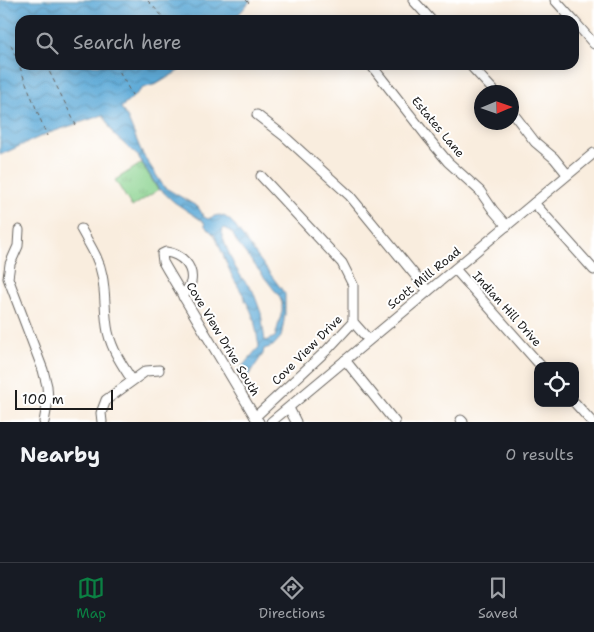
<!DOCTYPE html>
<style>
body{margin:0;font-family:"Shantell Sans",sans-serif;background:#242831;color:#f1f3f6}
.controls{position:absolute;right:15px;bottom:15px;display:grid;overflow:hidden;border-radius:10px;box-shadow:0 2px 12px #0003}
.controls button{width:45px;height:45px;display:grid;place-items:center;padding:0;border:0;border-bottom:1px solid #363941;background:#171b24;color:#f1f3f6;font:25px sans-serif}
.compass{position:absolute;left:474px;top:85px;width:45px;height:45px;border-radius:50%;background:#171b24;box-shadow:0 2px 12px #0003;rotate:88deg}
.scale{position:absolute;left:15px;bottom:12px;width:98px;box-sizing:border-box;padding-left:5px;border:2px solid #1c1c1c;border-top:0;font-size:14px;line-height:18px;white-space:nowrap;color:#1c1c1c;-webkit-text-stroke:4px #fff;paint-order:stroke}
.list{margin:0;padding:0;list-style:none}
h2{display:flex;justify-content:space-between;align-items:center;height:65px;margin:0;padding:0 20px;font-size:21px}
h2 small{font-size:16px;font-weight:400;color:#9ea1a6}
.icon{flex:none;width:28px;height:28px;fill:none;stroke:currentColor;stroke-width:2;stroke-linecap:round;stroke-linejoin:round}
.map{position:relative;flex:none;width:594px;height:422px;overflow:hidden}
.search{position:absolute;background:#171b24;box-shadow:0 2px 12px #0003;left:15px;right:15px;top:15px;height:55px;display:flex;align-items:center;gap:12px;box-sizing:border-box;padding:0 18px;border-radius:15px;color:#9ea1a6;font-size:19px}
.sheet{height:140px;background:#171b24}
nav{display:flex;justify-content:space-around;align-items:center;box-sizing:border-box;height:70px;border-top:1px solid #363941;background:#171b24;font-size:14px;color:#9ea1a6}
nav a{display:grid;justify-items:center;gap:2px}
nav .on{color:#0b8043}
.map>svg:first-child{display:block}
.park{fill:url(#park-tufts);stroke:#527755}
.water{fill:url(#water-waves);stroke:#3e647a;fill-rule:evenodd}
.lines{fill:none;stroke-linecap:round;stroke-linejoin:round}
.minor-casing{stroke:#696560;stroke-width:11}
.path{stroke:#696560;stroke-width:1;stroke-dasharray:4 4;stroke-linecap:butt}
.minor{stroke:#fff;stroke-width:9}
.labels{text-anchor:middle;dominant-baseline:central;stroke-width:4;stroke-linejoin:round;paint-order:stroke}
.street-label{font-size:12px;fill:#1c1c1c;stroke:#fff}
</style>
<div class="map">
<svg width="594" height="422" viewBox="0 0 594 422">
<defs>
<pattern id="park-tufts" width="24" height="20" patternUnits="userSpaceOnUse" patternTransform="scale(1.25)"><rect width="24" height="20" fill="#89d28e"/><path d="M3 7l-1-3M5 7V3M7 7l1-3M15 17l-1-3M17 17v-4M19 17l1-3" fill="none" stroke="#76b47a"/></pattern>
<pattern id="water-waves" width="16" height="10" patternUnits="userSpaceOnUse" patternTransform="scale(1.25)"><rect width="16" height="10" fill="#5fabd8"/><path d="M0 5q4-4 8 0t8 0" fill="none" stroke="#4e8aae"/></pattern>
</defs>
<rect width="100%" height="100%" fill="#fff"/>
<filter id="ink" filterUnits="userSpaceOnUse"><feTurbulence type="fractalNoise" baseFrequency=".02" numOctaves="2"/><feDisplacementMap in="SourceGraphic" scale="10" xChannelSelector="R" yChannelSelector="G"/><feConvolveMatrix kernelMatrix="1 2 1 2 8 2 1 2 1" color-interpolation-filters="sRGB"/></filter>
<filter id="wash" filterUnits="userSpaceOnUse"><feTurbulence type="fractalNoise" baseFrequency=".0096" numOctaves="4" result="noise"/><feDisplacementMap in="SourceGraphic" scale="20" xChannelSelector="R" yChannelSelector="G"/><feGaussianBlur stdDeviation="1.12" result="paint"/><feColorMatrix in="noise" values="0 0 0 0 0 0 0 0 0 0 0 0 0 0 0 0 0 1.4 0 .05"/><feComposite in="paint" operator="in"/></filter>
<g filter="url(#wash)">
<rect width="100%" height="100%" fill="#f9edde"/>
<path class="park" d="M142,163L158,190L132,207L115,180Z"/>
<path class="water" d="M0,0H251L240,13L229,20H20V65H184L180,70L157,84L143,88L121,108L128,119L142,153L164,187L198,207L204,217L208,219C219,213 223,214 232,222L285,294V315L281,337L273,346L264,349L263,354L244,382L238,371L259,347C256,330 255,315 245,300V298L232,276L215,236L205,226L204,222L174,202L161,190H159L138,156L114,135L103,115L46,134L0,155ZM225,228L232,233L238,244L279,296L282,303V311L275,337L265,341L261,313L253,291L242,278L234,265L226,246L222,235L223,229Z"/>
</g>
<g filter="url(#ink)">
<g class="lines">
<g class="minor-casing">
<g id="minor">
<path d="M413,0L431,20"/>
<path d="M555,0L573,20"/>
<path d="M574,21L594,44"/>
<path d="M371,65L429,139L448,162L480,191L493,210L507,226"/>
<path d="M470,65L495,92"/>
<path d="M512,112L535,142L554,158L567,174"/>
<path d="M257,115L284,136L350,196L428,291"/>
<path d="M261,176L342,263L353,285V322L369,340"/>
<path d="M534,203L594,270"/>
<path d="M81,229C89,244 99,258 102,275C106,293 104,313 108,332C112,350 122,365 132,380"/>
<path d="M19,230L18,246L10,264L8,278L43,370L47,386L48,400L44,422"/>
<path d="M455,269L541,366"/>
<path d="M183,297C186,292 189,287 191,282C194,266 181,254 166,252L162,254L163,262L167,269L255,417L259,422"/>
<path d="M345,360L395,422"/>
<path d="M575,403L592,422"/>
<path d="M289,408L296,422"/>
<path d="M255,417L327,350L353,322"/>
<path d="M461,420L463,422"/>
<path d="M102,422L101,413L106,400L146,371L159,370"/>
<path d="M271,422L594,153"/>
</g>
</g>
<g class="path">
<path d="M246,0L250,4"/>
<path d="M148,1L166,20"/>
<path d="M11,45L47,136"/>
<path d="M46,65L76,125"/>
<path d="M116,65L132,95"/>
</g>
<use href="#minor" class="minor"/>
</g>
</g>
<g class="labels">
<g class="street-label">
<text transform="translate(438 127) rotate(50)">Estates Lane</text>
<text transform="translate(424 278) rotate(-39)">Scott Mill Road</text>
<text transform="translate(507 309) rotate(48)">Indian Hill Drive</text>
<text transform="translate(223 339) rotate(59)">Cove View Drive South</text>
<text transform="translate(307 350) rotate(-45)">Cove View Drive</text>
</g>
</g>
</svg>
<div class="controls">
<button><svg class="icon" aria-label="locate" viewBox="0 0 24 24"><circle cx="12" cy="12" r="6"/><path d="M12 2v4M12 18v4M2 12h4M18 12h4"/></svg></button>
</div>
<svg class="compass" viewBox="-18 -18 36 36"><path d="M0-13l5 13h-10z" fill="#e53935"/><path d="M0 13l5-13h-10z" fill="#9ea1a6"/></svg>
<div class="scale">100 m</div>
<div class="search"><svg class="icon" aria-label="search" viewBox="0 0 24 24"><circle cx="10" cy="10" r="6"/><path d="M15 15l6 6"/></svg>Search here</div>
</div>
<section class="sheet">
<h2>Nearby<small>0 results</small></h2>
<ul class="list">
</ul>
</section>
<nav>
<a class="on"><svg class="icon" aria-label="map" viewBox="0 0 24 24"><path d="M3 6l6-2 6 2 6-2v14l-6 2-6-2-6 2zM9 4v14M15 6v14"/></svg>Map</a>
<a><svg class="icon" aria-label="directions" viewBox="0 0 24 24"><path d="M12 3l9 9-9 9-9-9zM9 14v-3h6M13 9l2 2-2 2"/></svg>Directions</a>
<a><svg class="icon" aria-label="saved" viewBox="0 0 24 24"><path d="M7 4h10v16l-5-4-5 4z"/></svg>Saved</a>
</nav>
